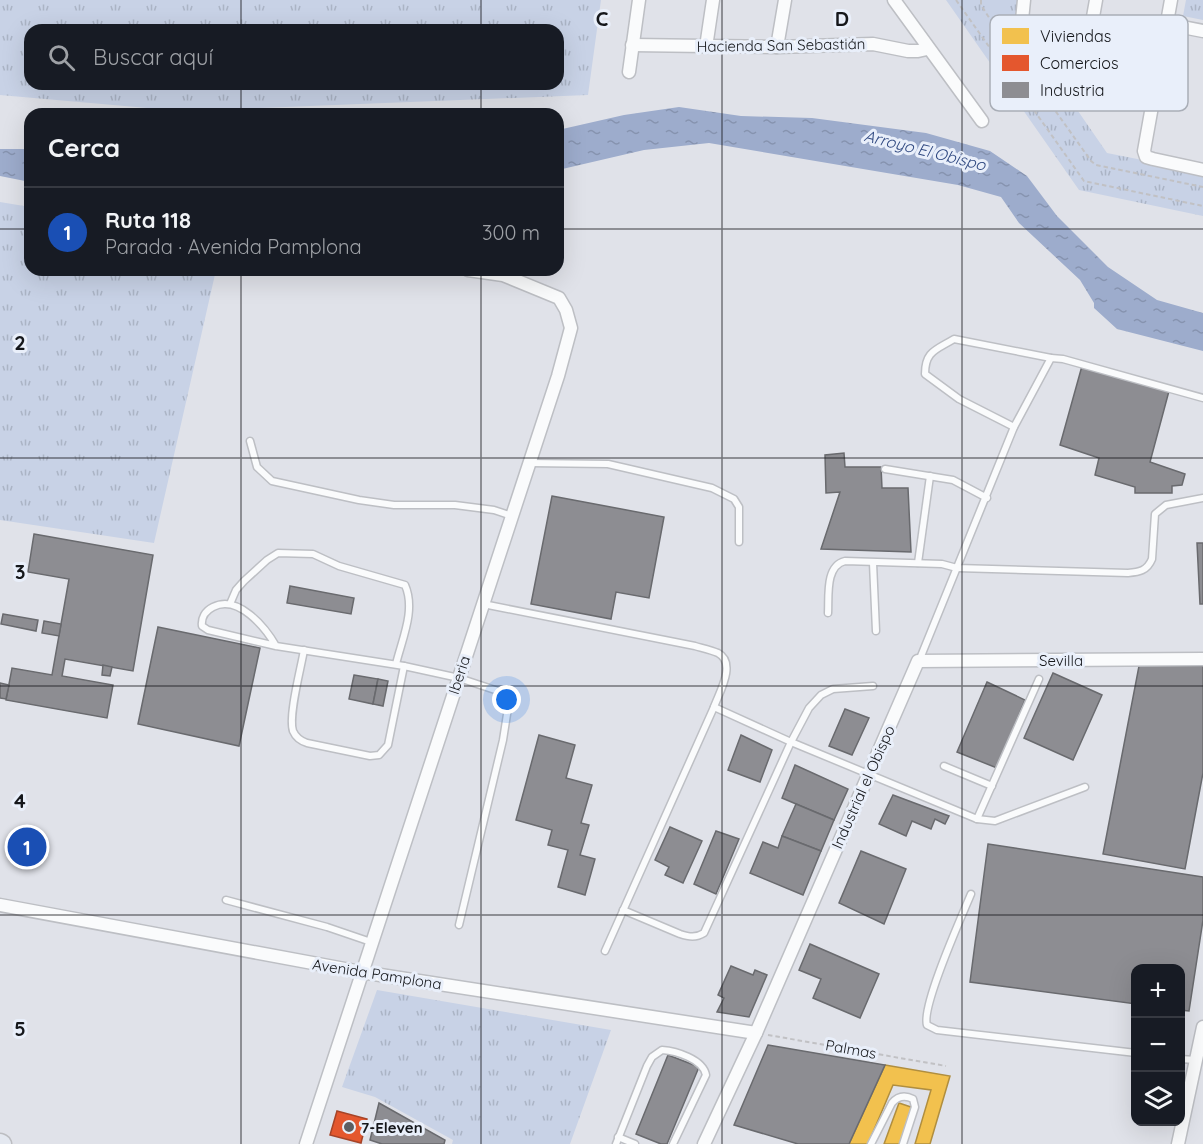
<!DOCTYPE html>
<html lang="es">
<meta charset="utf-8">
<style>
body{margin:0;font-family:Quicksand,sans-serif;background:#20242c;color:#f1f3f6}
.controls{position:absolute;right:18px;bottom:18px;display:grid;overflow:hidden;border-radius:12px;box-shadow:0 6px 24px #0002}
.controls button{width:54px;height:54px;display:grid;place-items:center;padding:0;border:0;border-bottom:2px solid #363941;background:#171b24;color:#f1f3f6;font:30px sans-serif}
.you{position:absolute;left:507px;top:700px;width:21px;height:21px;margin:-15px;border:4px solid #fff;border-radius:50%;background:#1a73e8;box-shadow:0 0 0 9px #1a73e833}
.badge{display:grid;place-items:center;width:39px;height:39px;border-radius:50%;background:#db2777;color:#fff;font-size:20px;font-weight:700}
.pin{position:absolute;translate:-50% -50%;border:3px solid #fff;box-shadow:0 2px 6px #0006}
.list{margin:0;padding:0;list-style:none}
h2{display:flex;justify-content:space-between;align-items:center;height:78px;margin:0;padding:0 24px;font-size:26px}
h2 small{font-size:20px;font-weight:400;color:#9ea1a6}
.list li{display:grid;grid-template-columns:39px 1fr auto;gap:18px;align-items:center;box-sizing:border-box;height:90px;padding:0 24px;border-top:2px solid #363941}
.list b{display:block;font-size:22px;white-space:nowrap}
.list p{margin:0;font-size:20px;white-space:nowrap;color:#9ea1a6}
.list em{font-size:20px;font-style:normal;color:#9ea1a6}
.icon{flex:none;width:33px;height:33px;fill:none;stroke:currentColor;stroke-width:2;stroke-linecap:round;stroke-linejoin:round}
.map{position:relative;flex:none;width:1203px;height:1144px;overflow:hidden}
.search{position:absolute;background:#171b24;box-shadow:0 6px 24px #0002;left:24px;top:24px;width:540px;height:66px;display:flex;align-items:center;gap:15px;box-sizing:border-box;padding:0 21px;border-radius:18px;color:#9ea1a6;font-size:22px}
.panel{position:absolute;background:#171b24;box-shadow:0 6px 24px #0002;left:24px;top:108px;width:540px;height:168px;border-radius:18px}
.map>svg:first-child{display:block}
.grass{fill:url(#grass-tufts);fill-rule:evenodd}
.water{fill:url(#water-ripples)}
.homes{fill:#f2c14e;stroke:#b08e3f;stroke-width:1.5}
.shops{fill:#e4572e;stroke:#a64428;stroke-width:1.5}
.industry{fill:#8d8d92;stroke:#696a6e;stroke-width:1.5}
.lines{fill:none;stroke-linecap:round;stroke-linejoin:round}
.service-casing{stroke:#bdbfc4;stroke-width:9}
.minor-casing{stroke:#bdbfc4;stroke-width:15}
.primary-casing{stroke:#bcbdc1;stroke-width:21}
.path{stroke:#c1c1c4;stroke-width:2;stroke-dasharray:4.5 3;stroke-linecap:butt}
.service{stroke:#fafbfc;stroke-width:6}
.minor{stroke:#fafbfc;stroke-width:12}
.primary{stroke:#e4e8f0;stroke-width:18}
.grid{fill:none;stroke:#15171b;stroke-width:1.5;stroke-opacity:0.55}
.poi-dot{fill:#5c5e63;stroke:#e9effa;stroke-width:2}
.labels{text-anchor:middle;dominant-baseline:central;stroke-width:6;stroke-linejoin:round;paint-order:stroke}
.street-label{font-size:15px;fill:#15171b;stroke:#e9effa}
.poi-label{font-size:15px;font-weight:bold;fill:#15171b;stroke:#e9effa;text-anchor:start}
.water-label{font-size:16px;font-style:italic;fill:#2f4880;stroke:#e9effa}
.key{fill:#e9effa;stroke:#a9aeb7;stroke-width:1.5}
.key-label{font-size:16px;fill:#15171b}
.grid-label{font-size:20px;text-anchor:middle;font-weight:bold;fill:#15171b;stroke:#e9effa;stroke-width:6;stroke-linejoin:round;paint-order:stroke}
</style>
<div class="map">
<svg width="1203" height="1144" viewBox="0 0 1203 1144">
<defs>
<pattern id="grass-tufts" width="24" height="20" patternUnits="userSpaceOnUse" patternTransform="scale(1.5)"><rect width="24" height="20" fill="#c8d2e6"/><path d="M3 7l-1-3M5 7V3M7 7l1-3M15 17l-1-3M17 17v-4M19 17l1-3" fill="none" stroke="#abb4c5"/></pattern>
<pattern id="water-ripples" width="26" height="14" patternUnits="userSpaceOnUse" patternTransform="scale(1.5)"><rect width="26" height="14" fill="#9daccc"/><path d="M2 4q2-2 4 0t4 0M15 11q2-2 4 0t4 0" fill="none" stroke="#8693af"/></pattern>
</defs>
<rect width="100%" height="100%" fill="#e0e2e9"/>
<g class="grass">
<path d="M0,0H601L588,95L181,111L0,95ZM30,30H558V84H30Z"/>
<path d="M946,0H1025L1020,27L1107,153L1203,172V216L1079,190Z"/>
<path d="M1186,0H1203V20L1183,16Z"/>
<path d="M0,202L30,207V270H216L154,543L0,520Z"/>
<path d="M377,990L611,1030L570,1144H452L453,1140L375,1097L342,1087Z"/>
</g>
<g class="water">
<path d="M679,107L741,116L812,118L926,133L990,151L1027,176L1057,216L1108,267L1157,300L1203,313V351L1117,329L1094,308V303L1080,280L1019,223L1001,197L958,185L709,143L644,150L558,170V130L624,115Z"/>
<path d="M0,149H30V182L0,176Z"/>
</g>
<g class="homes">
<path d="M885,1065L950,1076L930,1144H915L931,1090L893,1085L868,1144H849Z"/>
<path d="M899,1103L914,1108L902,1144H884Z"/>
</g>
<path class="shops" d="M337,1111L367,1119L361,1143L330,1135Z"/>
<g class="industry">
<path d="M1082,366L1169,391L1150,462L1185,474L1182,485L1172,486V493H1135V487L1095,475L1099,458L1060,445Z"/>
<path d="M844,453L845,467H881L882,488H908L911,552L821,549L840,492L826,493L825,455Z"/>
<path d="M552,496L664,517L649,598L616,592L611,619L531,604Z"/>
<path d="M34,534L153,555L133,671L65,659L62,676L113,685L107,718L6,700L12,668L52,675L69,579L28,572Z"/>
<path d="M1197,543H1203V604H1200Z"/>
<path d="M290,586L354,598L351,614L287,603Z"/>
<path d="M3,614L38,620L36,631L1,624Z"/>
<path d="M44,621L61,624L59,636L42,633Z"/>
<path d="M158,627L260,648L239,746L138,724Z"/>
<path d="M103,665L112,667L110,676L102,675Z"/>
<path d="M1139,666H1203V773L1185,869L1103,854Z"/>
<path d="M1053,673L1102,695L1073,760L1024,738Z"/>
<path d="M354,675L378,679L373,704L349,699Z"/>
<path d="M378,679L388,681L383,706L373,704Z"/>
<path d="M987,682L1025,700L997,768L957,752Z"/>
<path d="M0,683L9,685L6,699L0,698Z"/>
<path d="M845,709L869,718L852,755L829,746Z"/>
<path d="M539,735L575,745L566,778L592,785L581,823L589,825L580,855L595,859L585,895L558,887L568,850L548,845L552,830L516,820Z"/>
<path d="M741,735L772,750L760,782L728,770Z"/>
<path d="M795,765L848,789L834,820L782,798Z"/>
<path d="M893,795L949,816L945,824L935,819L931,829L912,821L906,836L879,824Z"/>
<path d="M796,804L834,820L821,851L782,836Z"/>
<path d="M670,827L702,841L683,883L665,875L669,867L655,860Z"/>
<path d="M716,831L739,839L716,894L694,884Z"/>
<path d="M782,836L821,851L803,895L750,873L763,842L778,848Z"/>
<path d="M988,844L1203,877V920L1189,1011L1180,1010V968H1136V1004L970,982Z"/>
<path d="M861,851L906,869L884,924L839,903Z"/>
<path d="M810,944L879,974L860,1018L813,998L821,979L799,970Z"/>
<path d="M731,966L753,975L755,970L767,975L749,1017L717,1012L724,998L718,995Z"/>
<path d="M768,1045L885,1065L849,1144H798L734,1125Z"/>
<path d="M668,1055L699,1067L667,1144H661L636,1134Z"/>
<path d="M379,1103L445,1140L444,1144H382L370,1140Z"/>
</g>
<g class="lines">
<g class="service-casing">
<g id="service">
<path d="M1014,427L959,399L925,374C925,351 936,350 954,339L1051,358"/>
<path d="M250,441L257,467L272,481L359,500L394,505H455L494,510L512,516"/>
<path d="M530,463L608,464L712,488L734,499L739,507V542"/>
<path d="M885,469L953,480L987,498"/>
<path d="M873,563L876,631"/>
<path d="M918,563L930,476"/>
<path d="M230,604L236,590L244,581L267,560L278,553L313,554L339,566L405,585C416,610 402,639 396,664"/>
<path d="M483,604L695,646C702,648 711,650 718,653C737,663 719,693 714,707"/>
<path d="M828,613C829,596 825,566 845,561L942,564L957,568L1128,573C1139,572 1147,571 1152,559L1155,514L1166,505L1203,498"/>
<path d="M276,646C265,627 238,594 213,607C205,611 201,618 202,626L208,630L276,646L404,666L459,678L510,695L503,740L459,925"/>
<path d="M304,650C301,668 288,716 293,731C296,738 301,741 307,743L370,756L379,755L388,745L404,666"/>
<path d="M919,661L1014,427L1051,358L1063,359L1203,398"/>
<path d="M944,766L992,786"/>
<path d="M977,819L995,821L1085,787"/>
<path d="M971,894C961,918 921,1007 927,1025L937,1030L1136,1053"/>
<path d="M226,900L327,927L371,942"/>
<path d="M623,910L680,934C689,937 696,938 704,933L791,742L809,708L821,695L833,689L873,686"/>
<path d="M605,951L714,707L791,742L977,819L1039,679"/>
<path d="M1180,1059L1196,1060"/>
<path d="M618,1137L635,1144"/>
<path d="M616,1144L647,1066L652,1057L662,1050C676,1051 703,1059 706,1075L673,1144"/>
<path d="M871,1144L892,1103C898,1096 905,1095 913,1099L915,1107L903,1144"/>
</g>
</g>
<g class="minor-casing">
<g id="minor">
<path d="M894,0L982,121"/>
<path d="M1024,0L1021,30L1059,84C1067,91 1078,89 1082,79L1096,0"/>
<path d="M1171,0L1144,151L1146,157L1153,159L1203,170"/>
<path d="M1167,24L1203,31"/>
<path d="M632,45L777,47L873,44L908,51H918L927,49"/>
<path d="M706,47L713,0"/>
<path d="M777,47L785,0"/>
<path d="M629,72L639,0"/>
<path d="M0,905L361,972L756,1033"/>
<path d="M306,1144L558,376L571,328L566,310L559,298L503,275L468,270"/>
<path d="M704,1144L756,1033L918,661L1203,659"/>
<path d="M1178,1144L1203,1027"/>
</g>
</g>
<g class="primary-casing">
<path id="primary" d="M0,1143L2,1144"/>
</g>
<g class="path">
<path d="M956,0L1084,181L1203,206"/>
<path d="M981,0V5L988,16L1091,161L1096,165L1203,187"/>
<path d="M768,1035L946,1066"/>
</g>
<use href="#service" class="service"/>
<use href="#minor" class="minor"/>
<use href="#primary" class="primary"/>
</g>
<path class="grid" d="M241,0V30M481,0V30M722,0V1144M962,0V1144M241,84V114M481,84V114M0,229H30M558,229H1203M241,270V1144M481,270V1144M0,458H1203M0,686H1203M0,915H1203"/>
<circle class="poi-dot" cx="349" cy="1127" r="6"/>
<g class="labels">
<g class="street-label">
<text transform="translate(781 45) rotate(-1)">Hacienda San Sebastián</text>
<text x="1061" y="660">Sevilla</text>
<text transform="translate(459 675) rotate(-72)">Iberia</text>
<text transform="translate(863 787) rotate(-66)">Industrial el Obispo</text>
<text transform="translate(377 974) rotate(9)">Avenida Pamplona</text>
<text transform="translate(851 1049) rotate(10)">Palmas</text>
</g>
<g class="poi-label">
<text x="361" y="1127">7-Eleven</text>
</g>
<g class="water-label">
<text transform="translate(925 150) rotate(14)">Arroyo El Obispo</text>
</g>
</g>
<rect x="990" y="15" width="198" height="96" rx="9" class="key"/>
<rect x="1002" y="28" width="27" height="16" fill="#f2c14e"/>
<rect x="1002" y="55" width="27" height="16" fill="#e4572e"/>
<rect x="1002" y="82" width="27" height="16" fill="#8d8d92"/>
<g class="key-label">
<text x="1040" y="42">Viviendas</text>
<text x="1040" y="69">Comercios</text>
<text x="1040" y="96">Industria</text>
</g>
<g class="grid-label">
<text x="602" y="26">C</text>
<text x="842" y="26">D</text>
<text x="20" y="350">2</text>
<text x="20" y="579">3</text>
<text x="20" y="808">4</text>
<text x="20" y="1036">5</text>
</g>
</svg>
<div class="controls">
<button>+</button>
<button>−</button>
<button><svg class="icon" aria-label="layers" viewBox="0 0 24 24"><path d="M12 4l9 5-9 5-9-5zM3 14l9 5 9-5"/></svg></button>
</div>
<div class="you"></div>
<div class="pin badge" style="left:27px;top:847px;background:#1a4fb4">1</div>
<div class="search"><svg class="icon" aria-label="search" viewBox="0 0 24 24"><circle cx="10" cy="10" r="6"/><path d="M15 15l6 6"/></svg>Buscar aquí</div>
<section class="panel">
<h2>Cerca<small></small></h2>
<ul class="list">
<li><span class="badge" style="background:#1a4fb4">1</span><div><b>Ruta 118</b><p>Parada · Avenida Pamplona</p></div><em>300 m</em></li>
</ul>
</section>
</div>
